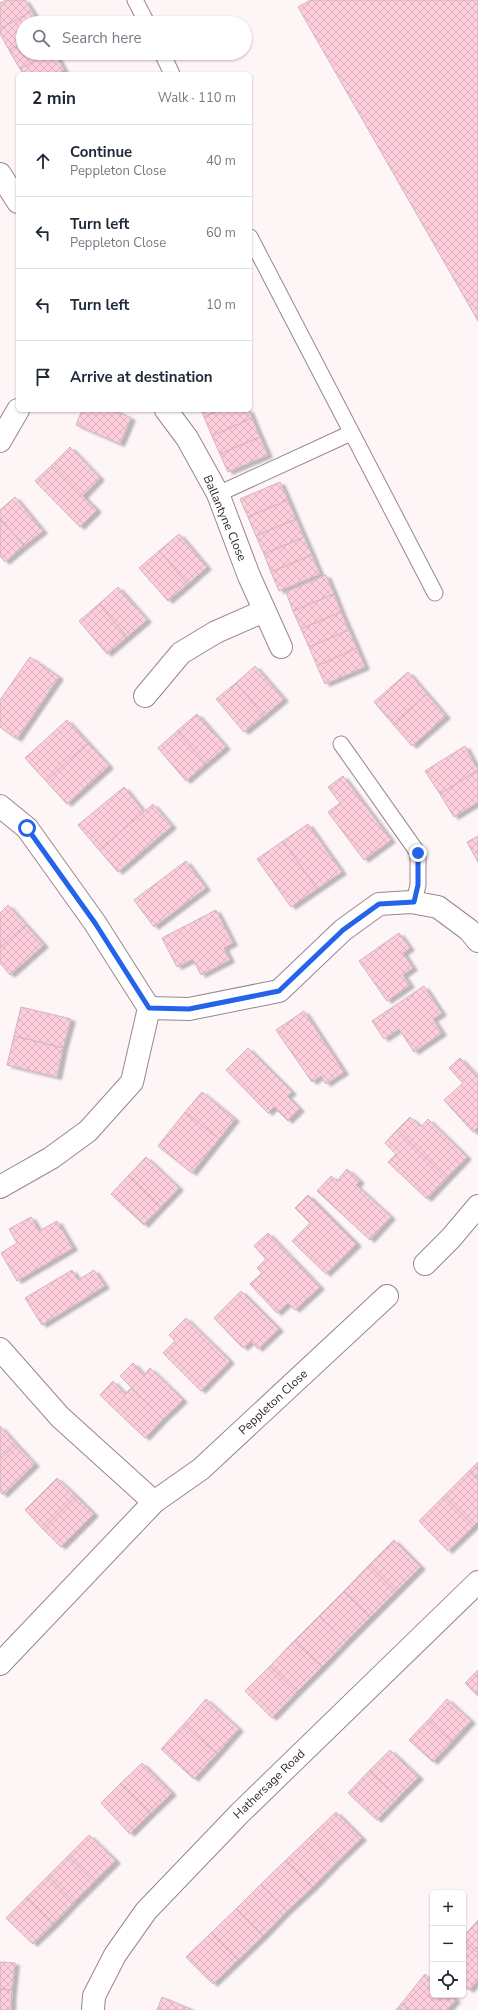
<!DOCTYPE html>
<meta charset="utf-8">
<style>
body{margin:0;font-family:"Nunito Sans",sans-serif;background:#f6f6f7;color:#1f2937}
.controls{position:absolute;right:12px;bottom:12px;display:grid;overflow:hidden;border-radius:6px;box-shadow:0 1px 3px #0004}
.controls button{width:36px;height:36px;display:grid;place-items:center;padding:0;border:0;border-bottom:1px solid #e0e1e3;background:#fff;color:#1f2937;font:20px sans-serif}
.stop{position:absolute;width:12px;height:12px;margin:-9px;border:3px solid #2563eb;border-radius:50%;background:#fff}
.stop.end{background:#2563eb;border-color:#fff;box-shadow:0 1px 4px #0008}
.list{margin:0;padding:0;list-style:none}
h2{display:flex;justify-content:space-between;align-items:center;height:52px;margin:0;padding:0 16px;font-size:17px}
h2 small{font-size:13px;font-weight:400;color:#747a83}
.list li{display:grid;grid-template-columns:26px 1fr auto;gap:12px;align-items:center;box-sizing:border-box;height:72px;padding:0 16px;border-top:1px solid #e0e1e3}
.list b{display:block;font-size:15px;white-space:nowrap}
.list p{margin:0;font-size:13px;white-space:nowrap;color:#747a83}
.list em{font-size:13px;font-style:normal;color:#747a83}
.icon{flex:none;width:22px;height:22px;fill:none;stroke:currentColor;stroke-width:2;stroke-linecap:round;stroke-linejoin:round}
.map{position:relative;flex:none;width:478px;height:2010px;overflow:hidden}
.search{position:absolute;background:#fff;box-shadow:0 1px 3px #0004;left:16px;top:16px;width:236px;height:44px;display:flex;align-items:center;gap:10px;box-sizing:border-box;padding:0 14px;border-radius:22px;color:#747a83;font-size:15px}
.panel{position:absolute;background:#fff;box-shadow:0 1px 3px #0004;left:16px;top:72px;width:236px;height:340px;border-radius:6px}
.map>svg:first-child{display:block}
.building{fill:url(#building-cross-hatch);stroke:#ccb7bd;filter:url(#shadow)}
.lines{fill:none;stroke-linecap:round;stroke-linejoin:round}
.lane-casing{stroke:#9a868c;stroke-width:17}
.street-casing{stroke:#9a868c;stroke-width:24}
.lane{stroke:#fff;stroke-width:15}
.street{stroke:#fff;stroke-width:22}
.route{stroke:#2563eb;stroke-width:5}
.labels{text-anchor:middle;dominant-baseline:central;stroke-width:3;stroke-linejoin:round;paint-order:stroke}
.street-label{font-size:12px;fill:#31292b;stroke:#fff}
</style>
<div class="map">
<svg width="478" height="2010" viewBox="0 0 478 2010">
<defs>
<pattern id="building-cross-hatch" width="8" height="8" patternUnits="userSpaceOnUse"><rect width="8" height="8" fill="#ffcedd"/><path d="M0 0l8 8M0 8l8-8" fill="none" stroke="#dbb1be"/></pattern>
<filter id="shadow"><feDropShadow dx="4.5" dy="2.5" stdDeviation="1" flood-color="#0004"/></filter>
</defs>
<rect width="100%" height="100%" fill="#fef5f7"/>
<g class="building">
<path d="M6,0H25L32,11L0,29V3Z"/>
<path d="M311,0H478V321L298,7Z"/>
<path d="M32,11L38,23H23V42L9,50L0,34V29Z"/>
<path d="M23,42V53H49L20,69L9,50Z"/>
<path d="M49,53H55L64,70L57,74H23L20,69Z"/>
<path d="M82,410H114L131,418L120,444L76,425Z"/>
<path d="M201,410H221L204,417Z"/>
<path d="M221,410H249L252,418L212,436L204,417Z"/>
<path d="M252,418L260,437L220,454L212,436Z"/>
<path d="M260,437L268,455L228,472L220,454Z"/>
<path d="M70,447L100,478L83,496L52,465Z"/>
<path d="M52,465L97,510L80,527L35,481Z"/>
<path d="M280,482L288,500L248,517L240,499Z"/>
<path d="M15,497L43,531L24,546L0,518V510Z"/>
<path d="M288,500L296,519L256,536L248,517Z"/>
<path d="M0,518L24,546L5,562L0,556Z"/>
<path d="M296,519L304,537L264,554L256,536Z"/>
<path d="M179,534L207,567L188,584L159,551Z"/>
<path d="M304,537L312,555L271,572L264,554Z"/>
<path d="M159,551L188,584L168,601L139,568Z"/>
<path d="M312,555L320,574L279,591L271,572Z"/>
<path d="M326,575L334,594L293,611L286,592Z"/>
<path d="M118,587L147,620L127,637L99,604Z"/>
<path d="M334,594L341,612L301,629L293,611Z"/>
<path d="M99,604L127,637L107,654L79,621Z"/>
<path d="M341,612L349,630L309,647L301,629Z"/>
<path d="M349,630L357,648L317,666L309,647Z"/>
<path d="M357,648L365,667L325,684L317,666Z"/>
<path d="M30,657L59,677L17,739L0,727V700Z"/>
<path d="M255,666L284,699L264,716L236,683Z"/>
<path d="M408,672L427,694L393,724L374,702Z"/>
<path d="M236,683L264,716L244,732L216,699Z"/>
<path d="M427,694L446,716L412,746L393,724Z"/>
<path d="M197,714L226,747L206,764L177,731Z"/>
<path d="M67,720L88,743L46,781L25,758Z"/>
<path d="M177,731L206,764L186,781L158,748Z"/>
<path d="M88,743L109,766L67,804L46,781Z"/>
<path d="M465,746L478,770L440,794L425,771Z"/>
<path d="M478,770V802L454,817L440,794Z"/>
<path d="M343,776L391,840L364,860L328,812L340,803L328,787Z"/>
<path d="M124,787L144,812L99,850L78,825Z"/>
<path d="M153,804L172,826L118,872L99,850Z"/>
<path d="M308,824L342,872L317,889L283,841Z"/>
<path d="M478,836V862L467,842Z"/>
<path d="M283,841L317,889L291,907L257,859Z"/>
<path d="M186,861L206,888L154,927L134,900Z"/>
<path d="M8,905L26,925L0,948V913Z"/>
<path d="M216,910L233,943L224,948L230,960L201,975L193,959L177,967L162,938Z"/>
<path d="M26,925L44,945L10,975L0,963V948Z"/>
<path d="M399,933L410,948L403,953L413,968L403,975L410,985L387,1001L359,961Z"/>
<path d="M424,986L442,1013L433,1019L442,1033L414,1052L399,1029L384,1039L372,1021Z"/>
<path d="M21,1007L71,1019L63,1048L14,1036Z"/>
<path d="M304,1011L344,1072L326,1084L321,1076L312,1082L276,1030Z"/>
<path d="M14,1036L63,1048L57,1077L7,1065Z"/>
<path d="M248,1048L292,1092L287,1096L300,1109L288,1121L274,1107L268,1113L226,1070Z"/>
<path d="M460,1058L478,1077V1127L473,1132L444,1100L463,1083L449,1068Z"/>
<path d="M202,1092L235,1119L219,1139L185,1112Z"/>
<path d="M185,1112L219,1139L192,1173L158,1146Z"/>
<path d="M410,1117L421,1127L428,1119L467,1157L447,1178L397,1130Z"/>
<path d="M397,1130L447,1178L427,1199L388,1162L396,1154L385,1143Z"/>
<path d="M146,1157L179,1188L161,1207L129,1175Z"/>
<path d="M347,1169L360,1181L356,1185L391,1217L370,1240L317,1191L331,1176L337,1181Z"/>
<path d="M129,1175L161,1207L144,1225L111,1194Z"/>
<path d="M308,1195L357,1244L326,1274L292,1241L310,1223L295,1208Z"/>
<path d="M31,1217L39,1231L57,1221L73,1248L17,1281L1,1253L17,1243L9,1229Z"/>
<path d="M268,1233L320,1287L295,1310L288,1303L277,1313L250,1284L262,1273L257,1268L266,1259L254,1246Z"/>
<path d="M72,1270L78,1280L94,1270L105,1286L42,1325L25,1298Z"/>
<path d="M241,1291L279,1329L258,1349L251,1341L243,1348L214,1318Z"/>
<path d="M186,1318L230,1361L201,1391L163,1353L175,1341L169,1335Z"/>
<path d="M133,1363L144,1375L150,1368L183,1400L163,1419L120,1376Z"/>
<path d="M113,1381L125,1394L131,1388L163,1419L145,1438L100,1395Z"/>
<path d="M0,1426L16,1444L0,1459Z"/>
<path d="M16,1444L35,1464L3,1495L0,1491V1459Z"/>
<path d="M478,1462V1480L469,1471Z"/>
<path d="M469,1471L478,1480V1522L474,1526L444,1496Z"/>
<path d="M57,1478L76,1496L43,1529L25,1510Z"/>
<path d="M76,1496L94,1514L61,1547L43,1529Z"/>
<path d="M444,1496L474,1526L448,1551L419,1521Z"/>
<path d="M394,1540L421,1567L396,1592L369,1565Z"/>
<path d="M369,1565L396,1592L371,1617L344,1591Z"/>
<path d="M344,1591L371,1617L346,1642L319,1616Z"/>
<path d="M319,1616L346,1642L322,1667L294,1641Z"/>
<path d="M294,1641L322,1667L297,1692L270,1666Z"/>
<path d="M270,1666L297,1692L272,1718L245,1691Z"/>
<path d="M478,1670V1696L465,1683Z"/>
<path d="M206,1699L239,1729L217,1754L184,1724Z"/>
<path d="M447,1699L471,1721L452,1742L428,1720Z"/>
<path d="M428,1720L452,1742L433,1762L409,1740Z"/>
<path d="M184,1724L217,1754L194,1779L161,1749Z"/>
<path d="M390,1750L419,1777L398,1798L369,1771Z"/>
<path d="M142,1763L172,1793L151,1813L121,1783Z"/>
<path d="M369,1771L398,1798L377,1820L348,1793Z"/>
<path d="M121,1783L151,1813L130,1834L101,1803Z"/>
<path d="M336,1812L362,1838L337,1862L311,1836Z"/>
<path d="M89,1835L116,1861L95,1882L68,1856Z"/>
<path d="M311,1836L337,1862L313,1887L286,1860Z"/>
<path d="M68,1856L95,1882L74,1903L48,1876Z"/>
<path d="M286,1860L313,1887L287,1911L261,1884Z"/>
<path d="M48,1876L74,1903L54,1924L27,1897Z"/>
<path d="M261,1884L287,1911L263,1936L236,1909Z"/>
<path d="M27,1897L54,1924L33,1944L6,1918Z"/>
<path d="M236,1909L263,1936L238,1960L211,1933Z"/>
<path d="M478,1920V1953L463,1940V1937Z"/>
<path d="M211,1933L238,1960L213,1984L186,1957Z"/>
<path d="M463,1940L478,1953V1980L469,1990L463,1985Z"/>
<path d="M0,1962L15,1963L12,1990L0,1989Z"/>
<path d="M425,1974L433,1981V1995H450L456,2000L447,2010H409L401,2004Z"/>
<path d="M0,1989L12,1990L11,2010H0Z"/>
<path d="M162,1997L193,2010H157Z"/>
<path d="M401,2004L409,2010H396Z"/>
</g>
<g class="lines">
<g class="lane-casing">
<g id="lane">
<path d="M135,0L147,23"/>
<path d="M162,53L172,74"/>
<path d="M250,237L435,593"/>
<path d="M218,494L351,433"/>
<path d="M341,744L418,853V885L414,902"/>
</g>
</g>
<g class="street-casing">
<g id="street">
<path d="M0,174L18,202"/>
<path d="M166,410L187,438L218,494L249,576L281,647"/>
<path d="M0,441L18,410"/>
<path d="M145,696L181,653L216,632L264,611"/>
<path d="M0,806L27,828L95,923L149,1008L132,1082L88,1131L51,1158L0,1187"/>
<path d="M149,1008L189,1009L279,991L343,930L379,904L411,902L438,907L469,930L478,941"/>
<path d="M425,1264L451,1238L478,1206"/>
<path d="M0,1349L60,1417L154,1502"/>
<path d="M0,1664L154,1502L201,1469L387,1296"/>
<path d="M93,2010L94,1996L115,1955L146,1911L240,1813L478,1582"/>
</g>
</g>
<use href="#lane" class="lane"/>
<use href="#street" class="street"/>
</g>
<g class="lines">
<path class="route" d="M27,828L95,923L149,1008L189,1009L279,991L343,930L379,904L414,902L418,885V853"/>
</g>
<g class="labels">
<g class="street-label">
<text transform="translate(225 518) rotate(67)">Ballantyne Close</text>
<text transform="translate(273 1402) rotate(-43)">Peppleton Close</text>
<text transform="translate(269 1784) rotate(-44)">Hathersage Road</text>
</g>
</g>
</svg>
<div class="controls">
<button>+</button>
<button>−</button>
<button><svg class="icon" aria-label="locate" viewBox="0 0 24 24"><circle cx="12" cy="12" r="6"/><path d="M12 2v4M12 18v4M2 12h4M18 12h4"/></svg></button>
</div>
<div class="stop" style="left:27px;top:828px"></div>
<div class="stop end" style="left:418px;top:853px"></div>
<div class="search"><svg class="icon" aria-label="search" viewBox="0 0 24 24"><circle cx="10" cy="10" r="6"/><path d="M15 15l6 6"/></svg>Search here</div>
<section class="panel">
<h2>2 min<small>Walk · 110 m</small></h2>
<ul class="list">
<li><svg class="icon" aria-label="ahead" viewBox="0 0 24 24"><path d="M12 20V5M6 11l6-6 6 6"/></svg><div><b>Continue</b><p>Peppleton Close</p></div><em>40 m</em></li>
<li><svg class="icon" aria-label="left" viewBox="0 0 24 24"><path d="M17 20v-9H6M10 6l-5 5 5 5"/></svg><div><b>Turn left</b><p>Peppleton Close</p></div><em>60 m</em></li>
<li><svg class="icon" aria-label="left" viewBox="0 0 24 24"><path d="M17 20v-9H6M10 6l-5 5 5 5"/></svg><div><b>Turn left</b></div><em>10 m</em></li>
<li><svg class="icon" aria-label="arrive" viewBox="0 0 24 24"><path d="M6 21V4h12l-3 4 3 4H6"/></svg><div><b>Arrive at destination</b></div></li>
</ul>
</section>
</div>
